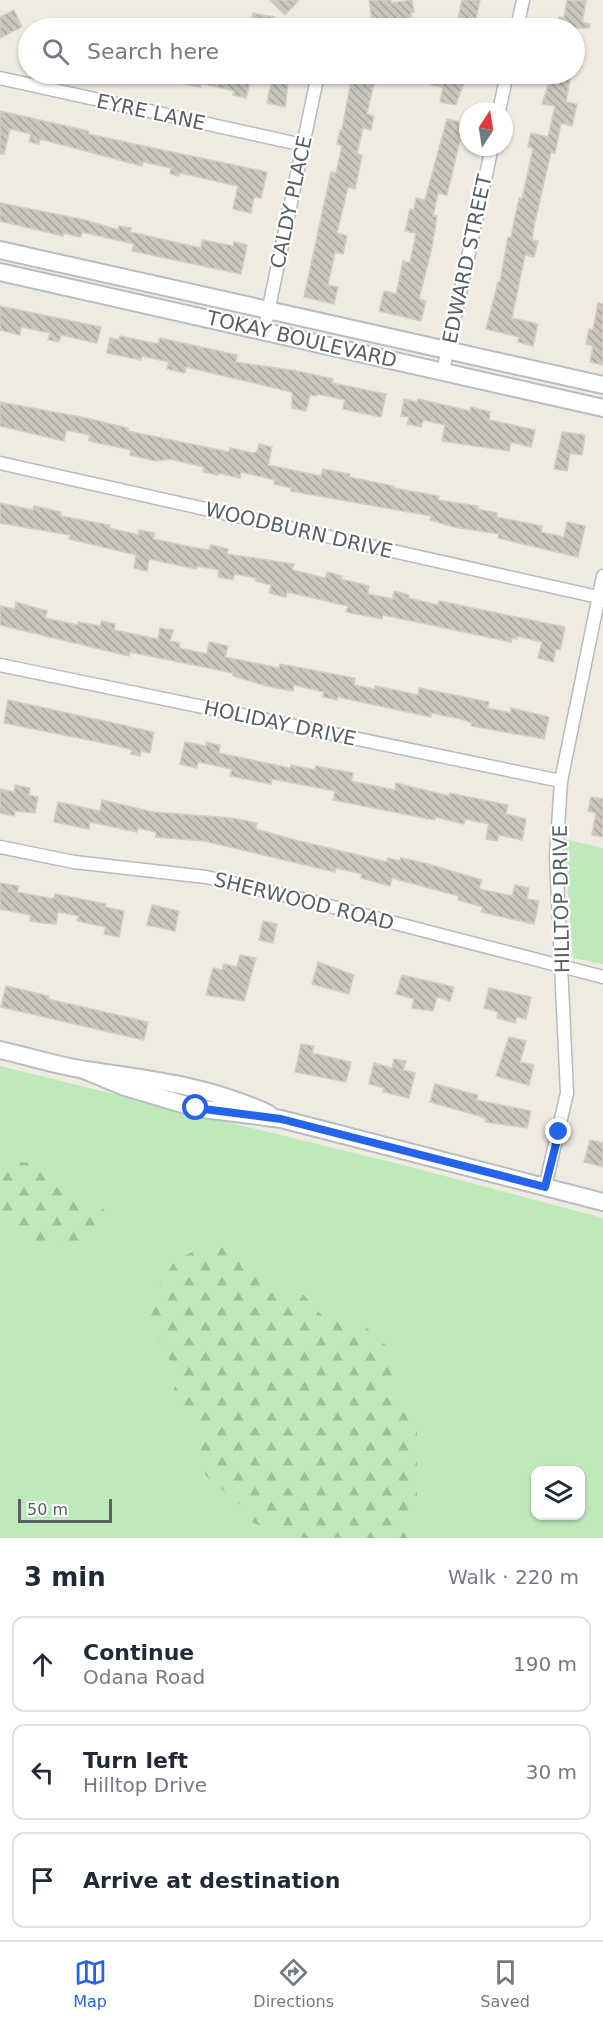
<!DOCTYPE html>
<meta charset="utf-8">
<style>
body{margin:0;font-family:"DejaVu Sans",sans-serif;background:#f2f2f3;color:#1f2937}
.controls{position:absolute;right:18px;bottom:18px;display:grid;overflow:hidden;border-radius:12px;box-shadow:0 2px 4px #0004}
.controls button{width:54px;height:54px;display:grid;place-items:center;padding:0;border:0;border-bottom:2px solid #e0e1e3;background:#fff;color:#1f2937;font:30px sans-serif}
.compass{position:absolute;left:459px;top:102px;width:54px;height:54px;border-radius:50%;background:#fff;box-shadow:0 2px 4px #0004;rotate:12deg}
.scale{position:absolute;left:18px;bottom:15px;width:94px;box-sizing:border-box;padding-left:6px;border:3px solid #5a5f64;border-top:0;font-size:16px;line-height:21px;white-space:nowrap;color:#5a5f64;-webkit-text-stroke:4px #fff;paint-order:stroke}
.stop{position:absolute;width:18px;height:18px;margin:-14px;border:4px solid #2563eb;border-radius:50%;background:#fff}
.stop.end{background:#2563eb;border-color:#fff;box-shadow:0 2px 6px #0008}
.list{margin:0;padding:0;list-style:none}
h2{display:flex;justify-content:space-between;align-items:center;height:78px;margin:0;padding:0 24px;font-size:26px}
h2 small{font-size:20px;font-weight:400;color:#747a83}
.list li{display:grid;grid-template-columns:39px 1fr auto;gap:18px;align-items:center;box-sizing:border-box;height:96px;margin:0 12px 12px;padding:0 12px;border:2px solid #e0e1e3;border-radius:12px}
.list b{display:block;font-size:22px;white-space:nowrap}
.list p{margin:0;font-size:20px;white-space:nowrap;color:#747a83}
.list em{font-size:20px;font-style:normal;color:#747a83}
.icon{flex:none;width:33px;height:33px;fill:none;stroke:currentColor;stroke-width:2;stroke-linecap:round;stroke-linejoin:round}
.map{position:relative;flex:none;width:603px;height:1538px;overflow:hidden}
.search{position:absolute;background:#fff;box-shadow:0 2px 4px #0004;left:18px;right:18px;top:18px;height:66px;display:flex;align-items:center;gap:15px;box-sizing:border-box;padding:0 21px;border-radius:33px;color:#747a83;font-size:22px}
.sheet{height:402px;background:#fff}
nav{display:flex;justify-content:space-around;align-items:center;box-sizing:border-box;height:84px;border-top:2px solid #e0e1e3;background:#fff;font-size:16px;color:#747a83}
nav a{display:grid;justify-items:center;gap:3px}
nav .on{color:#2563eb}
.map>svg:first-child{display:block}
.green{fill:#bde9bb;fill-rule:evenodd}
.forest{fill:url(#forest-firs)}
.building{fill:url(#building-back-hatch);stroke:#d4cdbf;stroke-width:1.5}
.lines{fill:none;stroke-linecap:round;stroke-linejoin:round}
.street-casing{stroke:#b7babf;stroke-width:15}
.secondary-casing{stroke:#b7bcc2;stroke-width:20}
.street{stroke:#fff;stroke-width:12}
.secondary{stroke:#fff;stroke-width:16}
.route{stroke:#2563eb;stroke-width:8}
.labels{text-anchor:middle;dominant-baseline:central;stroke-width:4.5;stroke-linejoin:round;paint-order:stroke}
.street-label{font-size:20px;fill:#5a5f64;stroke:#fff}
</style>
<div class="map">
<svg width="603" height="1538" viewBox="0 0 603 1538">
<defs>
<pattern id="forest-firs" width="22" height="20" patternUnits="userSpaceOnUse" patternTransform="scale(1.5)"><rect width="22" height="20" fill="#bde9bb"/><path d="M5 1l3.5 6h-7zM16 11l3.5 6h-7z" fill="#9dc09c"/></pattern>
<pattern id="building-back-hatch" width="6" height="6" patternUnits="userSpaceOnUse" patternTransform="scale(1.5)"><rect width="6" height="6" fill="#cac6be"/><path d="M-1 5l2 2M0 0l6 6M5-1l2 2" fill="none" stroke="#a7a49e"/></pattern>
</defs>
<rect width="100%" height="100%" fill="#efebe1"/>
<g class="green">
<path d="M564,839L603,848V964L573,958Z"/>
<path d="M0,1066L403,1165L603,1218V1538H0ZM536,1470H580V1516H536Z"/>
</g>
<g class="forest">
<path d="M0,1160L42,1164L85,1200L105,1210L110,1225L83,1250L62,1245L43,1253L27,1237L2,1226L0,1222Z"/>
<path d="M214,1242L244,1262L271,1293L304,1295L326,1320L357,1319L393,1352L396,1371L380,1386L402,1402L417,1420V1496L407,1538H294L253,1523L250,1513L206,1476L196,1435L172,1401L177,1373L143,1314L175,1260Z"/>
</g>
<g class="building">
<path d="M270,0H299L285,15Z"/>
<path d="M369,0H391V3L412,0L414,12L411,13V20L397,22V27L373,28Z"/>
<path d="M462,0H480L474,28H456Z"/>
<path d="M567,0L586,1L582,22L590,24L589,28H557L559,17L564,18Z"/>
<path d="M14,10L22,27L0,38V17Z"/>
<path d="M253,13L275,17L273,28H250Z"/>
<path d="M157,74H252L246,98L233,95L234,91L201,83L200,87L157,78Z"/>
<path d="M273,74H289L285,107L267,103Z"/>
<path d="M352,74H376L367,114L374,116L371,130L363,128L357,154L362,155L355,189L348,187L337,233L347,236L343,254L335,252L328,285L338,287L334,304L304,297L331,172L336,173L342,146L337,144L340,130H342Z"/>
<path d="M434,74H467L456,105L440,102L443,87L431,85Z"/>
<path d="M552,74H571L566,102L577,104L572,126L561,123L555,153L551,152L534,226L532,240L538,241L534,257L525,255L512,318L538,324L533,346L518,342L519,337L486,329L498,282H500L508,237H511L519,198L522,199L533,148L528,147L531,133L548,137L555,106L542,104Z"/>
<path d="M0,111L88,131L89,134L111,139L267,172L261,198L254,197L251,213L233,209L238,186L180,173L179,176L170,174L171,168L143,162L142,166L40,139L39,144L29,142L31,134L10,129L4,154H0Z"/>
<path d="M447,119L464,123L447,195L438,193L433,216H437L432,247L419,299L426,301L421,321L379,311L384,291L396,294L403,261L410,263L416,233L405,231L410,209L414,210L416,198L425,200Z"/>
<path d="M0,203L85,220L118,230L119,226L131,228L130,232L201,248L202,240L233,246L234,242L247,245L241,274L132,251L134,244L82,232L81,237L63,233V236L0,221Z"/>
<path d="M598,303L603,304V365L590,362L593,346L586,344L589,329L593,330Z"/>
<path d="M0,306L101,327L97,343L61,335L59,342L48,340L50,333L21,327L20,335L0,330Z"/>
<path d="M120,336L158,344L160,338L237,355L236,362L297,371L333,379L332,383L386,394L381,417L343,409L345,400L318,394L317,396L310,395L306,411L292,408V392L186,367L185,373L167,369L169,362L142,356L141,360L107,353L110,338L119,340Z"/>
<path d="M404,399L417,402L418,399L470,411L471,407L490,412L489,420L535,430L531,447L511,442L509,451L442,441L445,425L423,420L421,427L407,424L409,417L401,416Z"/>
<path d="M0,402L86,418L128,428V431L229,452L230,448L253,453L257,452L259,444L272,447L268,465L321,476L323,469L350,474L349,477L394,486V488L439,496L438,500L478,506L477,509L497,513L496,517L542,526L541,532L564,537L567,522L585,526L578,557L498,538L499,534L454,527L430,520L431,516L291,491V488L274,484L275,480L241,472L240,478L218,473V475L203,472L204,467L170,459L155,461L130,455L131,450L89,441L90,435L66,430L64,441L0,426Z"/>
<path d="M562,432L585,435L582,455L570,453L567,471L554,469Z"/>
<path d="M0,503L33,510L34,506L61,512L60,516L110,525L109,528L139,535V530L155,533L153,539L191,547L209,550L211,545L228,549L227,554L294,564L292,570L325,578L327,572L342,576L341,579L369,586L368,594L393,599L394,591L409,595L408,598L438,605L439,601L565,627L560,650L556,649L553,662L538,658L542,642L517,636V639L512,638L511,642L383,615L382,619L346,612L348,606L287,592L286,597L269,593L271,585L256,581V578L235,574L233,580L218,577L219,570L197,566L196,569L149,559L147,571L134,568L136,555L69,539L70,535L0,523Z"/>
<path d="M16,602L47,611L45,618L78,625V622L100,626L102,621L115,624L114,630L158,639L160,628L173,630L170,641L180,643L179,648L207,654L209,642L228,646L225,657L279,668L280,664L355,678L354,685L375,689V686L418,695L419,688L489,702L487,708L511,713V708L549,717L544,739L471,726L472,723L461,719L431,713V717L338,697L337,700L323,697L324,692L294,685L293,691L267,686L233,676V673L130,652L129,656L0,625V606L15,609Z"/>
<path d="M8,700L154,732L150,753L141,751L140,756L131,754L132,750L118,746L4,723Z"/>
<path d="M185,742L206,746V742L220,745L219,753L290,768L291,765L315,770L316,766L353,773L351,781L395,790L396,783L449,796L450,793L508,805L506,814L526,819L522,840L499,835L497,841L486,839L489,824L465,819L464,824L435,817V820L333,800L335,791L272,779L271,784L230,776L232,769L198,762L197,768L180,764Z"/>
<path d="M15,785L30,788L29,795L38,797L35,813L15,811L14,816L0,813V789L14,792Z"/>
<path d="M591,797L603,799V837L592,835L596,813L588,811Z"/>
<path d="M102,800L153,812L232,818L257,823L256,829L291,839L387,862L388,858L400,861L401,858L428,864L482,880L479,889L512,896L515,885L529,888L527,899L539,901L534,924L481,912L483,907L458,900L459,896L392,878L390,886L361,878L362,874L336,868L335,872L204,841L156,837V832L138,828L137,832L90,822L89,829L54,822L58,802L100,811Z"/>
<path d="M0,883L19,886L17,892L54,899L55,894L106,904L105,907L124,911L119,937L104,934L106,927L77,921L79,916L58,912L56,924L43,923L30,921L31,915L0,909Z"/>
<path d="M152,905L179,911L175,931L147,925Z"/>
<path d="M263,921L277,924L273,943L259,940Z"/>
<path d="M240,955L256,958L244,1001L206,995L213,968L222,970L224,964L237,967Z"/>
<path d="M318,962L354,975L349,994L312,984Z"/>
<path d="M402,975L454,987L450,1001L437,997L433,1011L412,1008L414,999L396,994Z"/>
<path d="M6,986L49,996L48,999L148,1022L144,1040L1,1007Z"/>
<path d="M489,988L531,997L526,1019L517,1017L515,1023L497,1018L498,1012L484,1008Z"/>
<path d="M509,1037L526,1041L520,1062L534,1065L529,1085L496,1076Z"/>
<path d="M301,1044L314,1046L312,1053L351,1062L346,1082L295,1072Z"/>
<path d="M394,1059L406,1061L403,1070L415,1073L409,1098L383,1092L384,1088L369,1084L374,1063L392,1068Z"/>
<path d="M435,1084L478,1095L476,1100L531,1111L527,1128L485,1122L486,1118L430,1102Z"/>
<path d="M590,1140L603,1143V1167L584,1162Z"/>
</g>
<g class="lines">
<g class="street-casing">
<g id="street">
<path d="M517,28L523,0"/>
<path d="M0,78L303,145"/>
<path d="M499,111L507,74"/>
<path d="M264,331L318,74"/>
<path d="M443,371L492,147"/>
<path d="M0,463L598,597"/>
<path d="M0,665L561,781"/>
<path d="M0,847L74,862L206,877L306,900L603,977"/>
<path d="M545,1187L567,1093L556,857L561,781L603,576"/>
</g>
</g>
<g class="secondary-casing">
<g id="secondary">
<path d="M0,250L603,385"/>
<path d="M0,272L603,408"/>
<path d="M0,1050C28,1056 57,1066 86,1070C149,1079 211,1086 269,1114"/>
<path d="M84,1070L125,1087L196,1108L281,1119L603,1202"/>
</g>
</g>
<use href="#street" class="street"/>
<use href="#secondary" class="secondary"/>
</g>
<g class="lines">
<path class="route" d="M196,1108L281,1119L545,1187L559,1132"/>
</g>
<g class="labels">
<g class="street-label">
<text transform="translate(151 112) rotate(12)">EYRE LANE</text>
<text transform="translate(291 202) rotate(-78)">CALDY PLACE</text>
<text transform="translate(467 259) rotate(-78)">EDWARD STREET</text>
<text transform="translate(302 339) rotate(13)">TOKAY BOULEVARD</text>
<text transform="translate(299 530) rotate(13)">WOODBURN DRIVE</text>
<text transform="translate(280 723) rotate(12)">HOLIDAY DRIVE</text>
<text transform="translate(561 899) rotate(-91)">HILLTOP DRIVE</text>
<text transform="translate(304 901) rotate(14)">SHERWOOD ROAD</text>
</g>
</g>
</svg>
<div class="controls">
<button><svg class="icon" aria-label="layers" viewBox="0 0 24 24"><path d="M12 4l9 5-9 5-9-5zM3 14l9 5 9-5"/></svg></button>
</div>
<svg class="compass" viewBox="-18 -18 36 36"><path d="M0-13l5 13h-10z" fill="#e53935"/><path d="M0 13l5-13h-10z" fill="#747a83"/></svg>
<div class="scale">50 m</div>
<div class="stop" style="left:196px;top:1108px"></div>
<div class="stop end" style="left:559px;top:1132px"></div>
<div class="search"><svg class="icon" aria-label="search" viewBox="0 0 24 24"><circle cx="10" cy="10" r="6"/><path d="M15 15l6 6"/></svg>Search here</div>
</div>
<section class="sheet">
<h2>3 min<small>Walk · 220 m</small></h2>
<ul class="list">
<li><svg class="icon" aria-label="ahead" viewBox="0 0 24 24"><path d="M12 20V5M6 11l6-6 6 6"/></svg><div><b>Continue</b><p>Odana Road</p></div><em>190 m</em></li>
<li><svg class="icon" aria-label="left" viewBox="0 0 24 24"><path d="M17 20v-9H6M10 6l-5 5 5 5"/></svg><div><b>Turn left</b><p>Hilltop Drive</p></div><em>30 m</em></li>
<li><svg class="icon" aria-label="arrive" viewBox="0 0 24 24"><path d="M6 21V4h12l-3 4 3 4H6"/></svg><div><b>Arrive at destination</b></div></li>
</ul>
</section>
<nav>
<a class="on"><svg class="icon" aria-label="map" viewBox="0 0 24 24"><path d="M3 6l6-2 6 2 6-2v14l-6 2-6-2-6 2zM9 4v14M15 6v14"/></svg>Map</a>
<a><svg class="icon" aria-label="directions" viewBox="0 0 24 24"><path d="M12 3l9 9-9 9-9-9zM9 14v-3h6M13 9l2 2-2 2"/></svg>Directions</a>
<a><svg class="icon" aria-label="saved" viewBox="0 0 24 24"><path d="M7 4h10v16l-5-4-5 4z"/></svg>Saved</a>
</nav>
